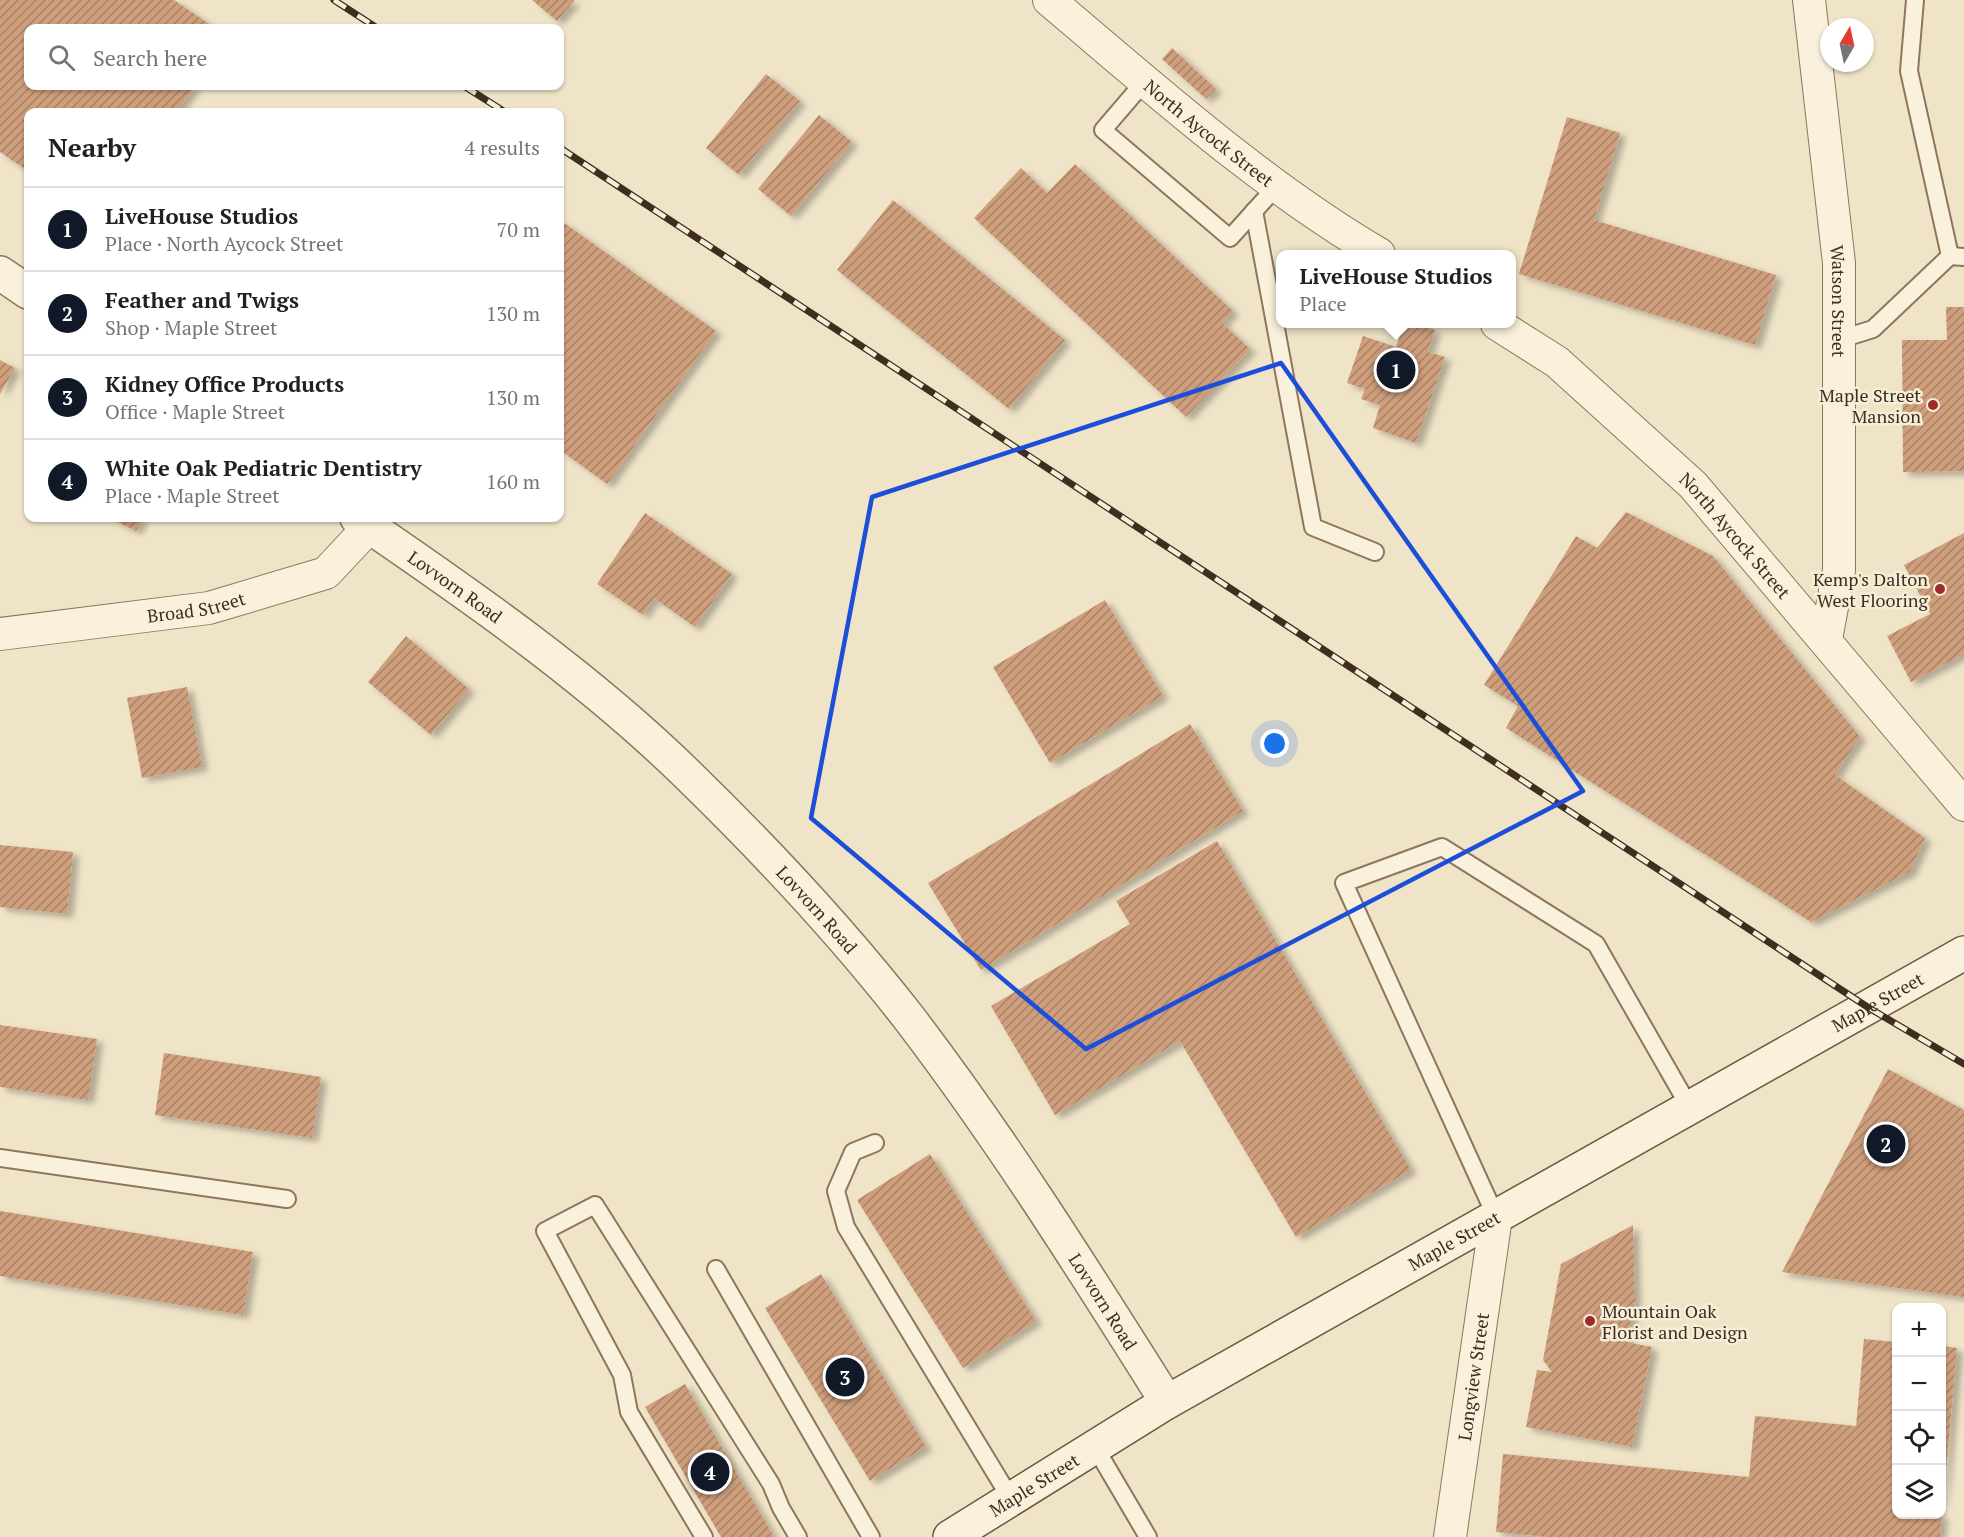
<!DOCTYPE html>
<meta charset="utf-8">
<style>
body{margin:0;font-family:"PT Serif",serif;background:#f2f2f2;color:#202124}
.controls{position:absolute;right:18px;bottom:18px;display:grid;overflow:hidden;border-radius:12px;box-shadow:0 2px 4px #0004}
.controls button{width:54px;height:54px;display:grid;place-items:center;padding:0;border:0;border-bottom:2px solid #e0e0e0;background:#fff;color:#202124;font:30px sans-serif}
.compass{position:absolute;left:1820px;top:18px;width:54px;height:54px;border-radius:50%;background:#fff;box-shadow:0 2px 4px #0004;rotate:9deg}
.you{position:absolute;left:1275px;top:744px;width:21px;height:21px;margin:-15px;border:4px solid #fff;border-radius:50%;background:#1a73e8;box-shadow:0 0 0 9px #1a73e833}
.badge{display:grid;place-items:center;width:39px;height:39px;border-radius:50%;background:#111827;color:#fff;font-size:20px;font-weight:700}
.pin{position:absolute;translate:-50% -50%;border:3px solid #fff;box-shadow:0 2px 6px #0006}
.popup{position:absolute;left:1276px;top:250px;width:240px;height:78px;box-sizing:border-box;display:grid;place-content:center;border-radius:12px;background:#fff;filter:drop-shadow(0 2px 4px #0005);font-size:20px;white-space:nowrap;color:#757577}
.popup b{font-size:22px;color:#202124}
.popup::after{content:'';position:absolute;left:50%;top:100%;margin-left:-12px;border:12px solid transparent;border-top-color:#fff}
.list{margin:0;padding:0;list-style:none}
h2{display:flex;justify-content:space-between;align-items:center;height:78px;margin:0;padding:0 24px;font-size:26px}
h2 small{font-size:20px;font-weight:400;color:#757577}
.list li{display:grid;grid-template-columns:39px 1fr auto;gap:18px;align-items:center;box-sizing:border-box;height:84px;padding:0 24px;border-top:2px solid #e0e0e0}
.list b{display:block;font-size:22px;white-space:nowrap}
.list p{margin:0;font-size:20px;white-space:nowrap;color:#757577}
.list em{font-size:20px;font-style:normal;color:#757577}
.icon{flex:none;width:33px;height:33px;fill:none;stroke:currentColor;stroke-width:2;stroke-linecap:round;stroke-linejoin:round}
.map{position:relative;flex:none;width:1964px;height:1537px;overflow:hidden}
.search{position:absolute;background:#fff;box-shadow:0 2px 4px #0004;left:24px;top:24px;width:540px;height:66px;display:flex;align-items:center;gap:15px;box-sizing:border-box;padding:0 21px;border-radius:12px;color:#757577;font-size:22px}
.panel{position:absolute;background:#fff;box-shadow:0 2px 4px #0004;left:24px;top:108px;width:540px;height:414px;border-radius:12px}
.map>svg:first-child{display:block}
.building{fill:url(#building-hatch);filter:url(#shadow)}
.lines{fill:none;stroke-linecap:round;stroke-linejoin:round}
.service-casing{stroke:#8d765c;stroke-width:20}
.minor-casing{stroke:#8d765c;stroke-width:34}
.tertiary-casing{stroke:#8d765c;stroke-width:36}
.secondary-casing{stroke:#6f573f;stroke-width:36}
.service{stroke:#faf1dc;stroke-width:16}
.minor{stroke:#faf1dc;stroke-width:32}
.tertiary{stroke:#faf1dc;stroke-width:33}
.secondary{stroke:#faf1dc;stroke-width:33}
.rail-casing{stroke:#3d2e20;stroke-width:7}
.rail{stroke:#f7eed8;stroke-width:4.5;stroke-dasharray:14;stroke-linecap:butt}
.marked{fill:none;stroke:#1d4ed8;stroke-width:4.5;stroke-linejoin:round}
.poi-dot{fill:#9e2a2b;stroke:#f7eed8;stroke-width:2}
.labels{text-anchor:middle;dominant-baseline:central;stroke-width:5;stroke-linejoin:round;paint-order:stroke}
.street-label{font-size:18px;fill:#3d2e20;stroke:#f7eed8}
.poi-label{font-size:18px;fill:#3d2e20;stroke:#f7eed8;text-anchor:end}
</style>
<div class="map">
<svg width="1964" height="1537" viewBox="0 0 1964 1537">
<defs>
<pattern id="building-hatch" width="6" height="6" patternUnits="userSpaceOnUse" patternTransform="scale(1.5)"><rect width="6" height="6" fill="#cf9f7d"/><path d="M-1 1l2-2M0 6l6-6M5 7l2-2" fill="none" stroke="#a98266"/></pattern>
<filter id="shadow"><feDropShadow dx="6" dy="4" stdDeviation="3" flood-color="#0004"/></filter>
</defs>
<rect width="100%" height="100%" fill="#f0e4c8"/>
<g class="building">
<path d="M0,0H174L215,28H28V86H195L176,112H28V171L0,152Z"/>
<path d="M532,0H575L557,21Z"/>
<path d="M1172,48L1216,89L1206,99L1162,59Z"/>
<path d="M766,74L800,101L739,175L706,148Z"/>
<path d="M819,115L852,142L791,216L758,189Z"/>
<path d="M1567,117L1620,133L1594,220L1776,275L1755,345L1519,274Z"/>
<path d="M1075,164L1233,311L1222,323L1250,349L1186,417L974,218L1021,168L1047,193Z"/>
<path d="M893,200L1065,340L1009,409L837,270Z"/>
<path d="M560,220L716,331L607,484L560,450Z"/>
<path d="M1946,307H1964V471L1903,472L1902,340H1947Z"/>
<path d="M1404,324H1417L1435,330L1428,352L1445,357L1416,443L1373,428L1380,405L1361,399L1365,389L1347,383L1363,336L1396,347Z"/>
<path d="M0,360L15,368L0,394Z"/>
<path d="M1626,512L1713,556L1860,737L1835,775L1925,838L1910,872L1811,922L1506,728L1518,706L1484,685L1576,536L1597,548Z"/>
<path d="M645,513L732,574L695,627L654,598L643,615L597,584Z"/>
<path d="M109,518H143L136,531Z"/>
<path d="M1964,533V654L1911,682L1887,636L1930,614L1904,565Z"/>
<path d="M1105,600L1163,696L1050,763L993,667Z"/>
<path d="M406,636L469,689L431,735L368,682Z"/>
<path d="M187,687L202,767L142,778L127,698Z"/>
<path d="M1190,724L1243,811L981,970L928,883Z"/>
<path d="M1217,841L1411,1170L1296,1237L1180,1041L1055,1115L991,1006L1130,924L1116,901Z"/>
<path d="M0,845L73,852L67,914L0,907Z"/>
<path d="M0,1025L97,1039L88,1100L0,1087Z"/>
<path d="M164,1053L321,1077L312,1138L155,1115Z"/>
<path d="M1888,1069L1964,1110V1297L1782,1272Z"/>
<path d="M930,1154L1036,1321L963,1368L857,1200Z"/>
<path d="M0,1211L253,1252L243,1315L0,1276Z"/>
<path d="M1633,1225L1635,1301L1626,1342L1652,1347L1632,1447L1526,1427L1537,1370L1552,1372L1543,1360L1561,1264Z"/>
<path d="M821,1274L926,1447L870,1481L765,1308Z"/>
<path d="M1864,1339L1896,1342V1514H1942L1940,1537H1547L1496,1532L1503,1454L1749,1477L1755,1416L1856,1426Z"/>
<path d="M1942,1346L1957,1348L1943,1504H1942Z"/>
<path d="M685,1384L774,1537H721L645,1407Z"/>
</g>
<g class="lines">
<g class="service-casing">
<g id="service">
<path d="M1915,0L1909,71L1950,256"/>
<path d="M1145,81L1103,130L1230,238L1275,188"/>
<path d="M1254,211L1313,527L1375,552"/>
<path d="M1841,339L1873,329L1950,256L1964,257"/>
<path d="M875,1143L853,1152L836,1191L846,1227L1011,1499"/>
<path d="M0,1158L287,1199"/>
<path d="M1496,1217L1344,883L1442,847L1596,944L1690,1108"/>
<path d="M716,1269L871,1537"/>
<path d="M1095,1447L1148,1537"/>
<path d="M704,1537L629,1412L622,1375L545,1231L595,1205L771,1484L781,1508L798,1537"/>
</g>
</g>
<g class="minor-casing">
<g id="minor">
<path id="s1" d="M1049,0C1156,90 1259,183 1379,254"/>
<path id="s2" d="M1809,0L1839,263V570L1826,639"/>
<path id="s3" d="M1497,324L1557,362L1693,485L1964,805"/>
<path id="s4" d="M0,634L209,608L326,573L370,526"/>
<path id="s5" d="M1450,1537L1496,1217"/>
</g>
</g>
<g class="tertiary-casing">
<g id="tertiary">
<path d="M0,273L28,292"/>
<path id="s6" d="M357,518C471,596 589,678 688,775C766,851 842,932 909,1018C1003,1141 1085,1272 1167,1402"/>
</g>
</g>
<g class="secondary-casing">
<g id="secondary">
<path id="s7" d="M950,1537L1167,1402L1964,953"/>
</g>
</g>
<use href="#service" class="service"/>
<use href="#minor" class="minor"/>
<use href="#tertiary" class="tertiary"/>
<use href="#secondary" class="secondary"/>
<g class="rail-casing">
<g id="rail">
<path d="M334,0L377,28"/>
<path d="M464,86L505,112"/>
<path d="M560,148L1869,1008L1964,1064"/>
</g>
</g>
<use href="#rail" class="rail"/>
</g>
<path class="marked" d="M1281,363L1583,791L1086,1049L811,818L872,497Z"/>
<g class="poi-dot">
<circle cx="1933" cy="405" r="6"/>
<circle cx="1940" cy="589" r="6"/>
<circle cx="1590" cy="1321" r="6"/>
</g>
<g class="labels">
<g class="street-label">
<text stroke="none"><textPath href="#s1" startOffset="208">North Aycock Street</textPath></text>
<text stroke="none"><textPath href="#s2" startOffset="303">Watson Street</textPath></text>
<text stroke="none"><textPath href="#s3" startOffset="320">North Aycock Street</textPath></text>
<text stroke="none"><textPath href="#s6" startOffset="120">Lovvorn Road</textPath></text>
<text stroke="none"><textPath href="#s4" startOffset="198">Broad Street</textPath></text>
<text stroke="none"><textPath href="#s6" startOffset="606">Lovvorn Road</textPath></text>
<text stroke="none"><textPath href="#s7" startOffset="1071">Maple Street</textPath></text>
<text stroke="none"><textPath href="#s7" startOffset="585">Maple Street</textPath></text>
<text stroke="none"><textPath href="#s6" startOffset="1092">Lovvorn Road</textPath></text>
<text stroke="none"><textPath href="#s5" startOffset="162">Longview Street</textPath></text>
<text stroke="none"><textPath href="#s7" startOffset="99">Maple Street</textPath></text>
</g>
<g class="poi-label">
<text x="1921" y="395">Maple Street<tspan x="1921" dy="21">Mansion</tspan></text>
<text x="1928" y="579">Kemp's Dalton<tspan x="1928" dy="21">West Flooring</tspan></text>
<text x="1602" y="1311" text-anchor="start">Mountain Oak<tspan x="1602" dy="21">Florist and Design</tspan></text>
</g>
</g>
</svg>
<div class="controls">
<button>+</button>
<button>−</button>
<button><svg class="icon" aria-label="locate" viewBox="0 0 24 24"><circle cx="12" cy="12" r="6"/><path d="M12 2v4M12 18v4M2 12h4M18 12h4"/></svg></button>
<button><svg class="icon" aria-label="layers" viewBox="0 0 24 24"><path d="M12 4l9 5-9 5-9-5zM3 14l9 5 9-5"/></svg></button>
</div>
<svg class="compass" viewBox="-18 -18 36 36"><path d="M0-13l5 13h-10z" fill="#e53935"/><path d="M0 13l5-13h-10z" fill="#757577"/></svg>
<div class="you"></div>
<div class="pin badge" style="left:1396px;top:370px">1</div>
<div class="popup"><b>LiveHouse Studios</b>Place</div>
<div class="pin badge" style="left:1886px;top:1144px">2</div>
<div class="pin badge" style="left:845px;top:1377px">3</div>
<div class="pin badge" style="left:710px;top:1472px">4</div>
<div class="search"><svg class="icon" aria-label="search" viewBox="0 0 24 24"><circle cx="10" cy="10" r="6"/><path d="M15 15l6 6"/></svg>Search here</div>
<section class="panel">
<h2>Nearby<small>4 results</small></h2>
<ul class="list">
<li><span class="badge">1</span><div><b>LiveHouse Studios</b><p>Place · North Aycock Street</p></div><em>70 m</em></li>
<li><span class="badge">2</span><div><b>Feather and Twigs</b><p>Shop · Maple Street</p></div><em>130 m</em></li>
<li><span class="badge">3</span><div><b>Kidney Office Products</b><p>Office · Maple Street</p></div><em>130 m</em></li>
<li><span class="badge">4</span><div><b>White Oak Pediatric Dentistry</b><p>Place · Maple Street</p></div><em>160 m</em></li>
</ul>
</section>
</div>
